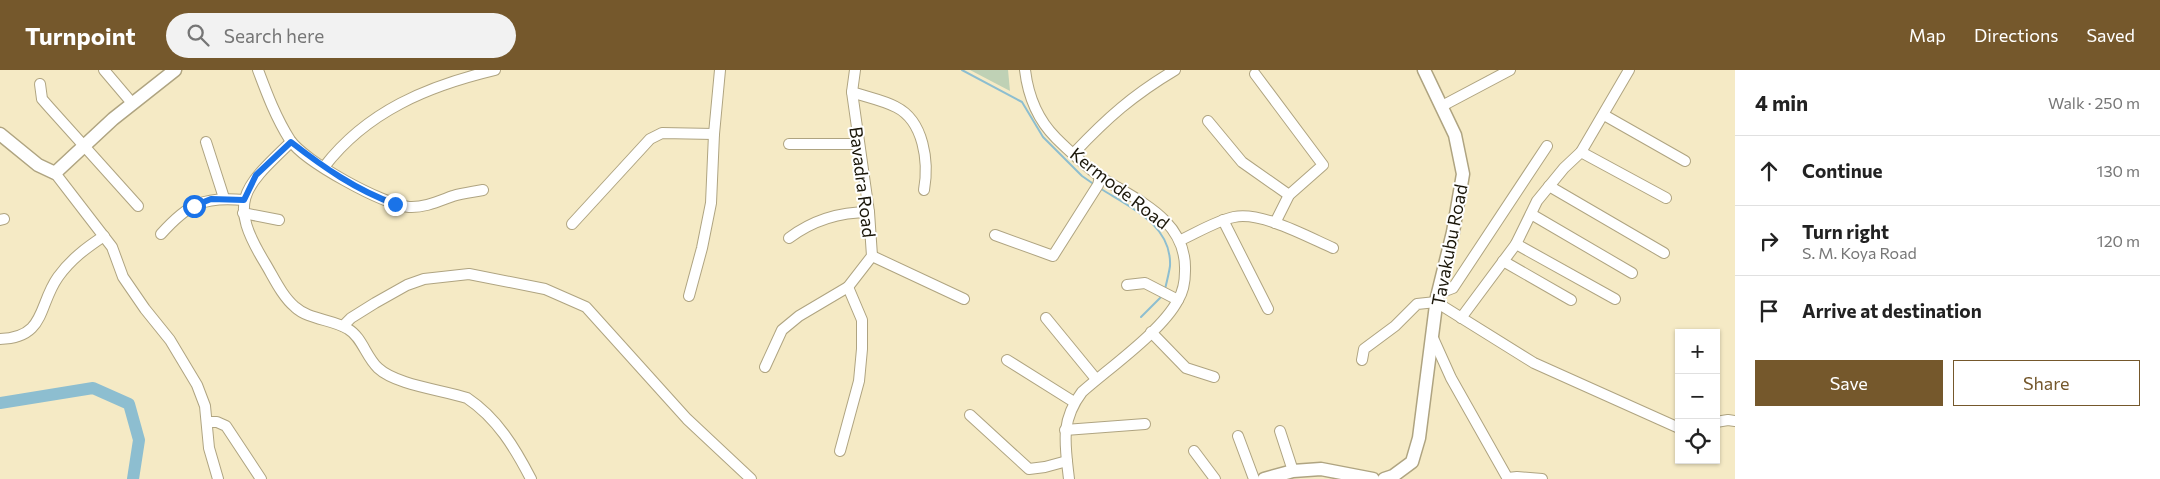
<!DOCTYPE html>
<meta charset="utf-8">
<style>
body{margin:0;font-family:Commissioner,sans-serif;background:#f2f2f2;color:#222}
.controls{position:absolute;right:15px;bottom:15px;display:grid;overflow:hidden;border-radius:0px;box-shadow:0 1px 4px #0004}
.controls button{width:45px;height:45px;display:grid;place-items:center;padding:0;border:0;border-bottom:1px solid #e0e0e0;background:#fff;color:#222;font:25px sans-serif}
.stop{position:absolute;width:15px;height:15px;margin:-11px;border:4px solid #1a73e8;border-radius:50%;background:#fff}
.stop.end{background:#1a73e8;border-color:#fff;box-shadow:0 1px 5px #0008}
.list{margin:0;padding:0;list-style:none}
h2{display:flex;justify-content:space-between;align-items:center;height:65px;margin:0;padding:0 20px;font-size:21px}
h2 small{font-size:16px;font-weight:400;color:#767676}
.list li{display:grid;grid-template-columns:32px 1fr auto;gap:15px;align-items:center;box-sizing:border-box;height:70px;padding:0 20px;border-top:1px solid #e0e0e0}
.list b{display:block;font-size:19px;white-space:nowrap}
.list p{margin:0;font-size:16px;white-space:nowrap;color:#767676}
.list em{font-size:16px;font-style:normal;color:#767676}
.actions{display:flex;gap:10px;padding:15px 20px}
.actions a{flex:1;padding:11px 0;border:1px solid #75582c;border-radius:0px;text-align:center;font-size:18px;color:#75582c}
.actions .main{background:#75582c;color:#fff}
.icon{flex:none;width:28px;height:28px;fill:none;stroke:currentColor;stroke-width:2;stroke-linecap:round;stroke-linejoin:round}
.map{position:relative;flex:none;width:1735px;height:409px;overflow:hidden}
header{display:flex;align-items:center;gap:30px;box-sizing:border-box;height:70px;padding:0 25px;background:#75582c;color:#fff}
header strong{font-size:24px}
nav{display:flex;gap:28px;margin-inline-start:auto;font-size:18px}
.search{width:350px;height:45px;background:#f2f2f2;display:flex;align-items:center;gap:12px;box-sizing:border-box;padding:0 18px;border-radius:28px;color:#767676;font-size:19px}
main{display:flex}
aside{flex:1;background:#fff}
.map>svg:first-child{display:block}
.green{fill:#bfd1b5}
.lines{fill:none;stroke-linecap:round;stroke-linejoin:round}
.stream{stroke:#8dbed0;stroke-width:2}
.river{stroke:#8dbed0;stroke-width:12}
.minor-casing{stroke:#afa481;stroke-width:12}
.major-casing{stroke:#afa481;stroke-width:15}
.minor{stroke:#fff;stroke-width:10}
.major{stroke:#fff;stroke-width:12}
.route{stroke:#1a73e8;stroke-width:6}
.labels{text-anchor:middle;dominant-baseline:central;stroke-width:4;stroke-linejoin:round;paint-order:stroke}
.street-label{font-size:18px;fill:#1a1609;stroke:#fff}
</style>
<header>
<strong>Turnpoint</strong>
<div class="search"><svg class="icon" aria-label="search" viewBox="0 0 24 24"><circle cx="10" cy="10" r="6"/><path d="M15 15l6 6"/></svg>Search here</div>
<nav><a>Map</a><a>Directions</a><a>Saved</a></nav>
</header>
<main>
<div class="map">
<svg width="1735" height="409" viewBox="0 0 1735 409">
<rect width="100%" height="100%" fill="#f5eac5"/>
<path class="green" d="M970,0H1008L1010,21Z"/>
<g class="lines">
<g class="stream">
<path d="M962,0L1022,32L1043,67L1082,106L1095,115"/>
<path d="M1101,119C1130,137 1172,155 1170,196C1169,203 1167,211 1165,219"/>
<path d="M1141,247L1162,226"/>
</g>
<path class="river" d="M0,333L93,318L129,334L139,370L133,409"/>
<g class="minor-casing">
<g id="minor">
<path d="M104,0L132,33"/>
<path d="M258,0C267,24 276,48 290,70C305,92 382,134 409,137C424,138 439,131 453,126C463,123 473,122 483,120"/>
<path d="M1025,0C1028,25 1038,50 1056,68C1067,79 1089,99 1102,108C1138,131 1187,150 1185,201C1185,210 1183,222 1178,230C1162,261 1109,298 1082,322C1060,351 1065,374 1069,409"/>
<path d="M1255,4L1323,95L1289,125L1275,153"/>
<path d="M40,14L42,29L49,37L138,136"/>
<path d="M852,22C866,27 883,30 896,37C924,51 929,92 924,120"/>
<path d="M1442,36L1510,0"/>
<path d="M1604,45L1685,91"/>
<path d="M1208,51L1242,92L1289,125"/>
<path d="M206,72L224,128"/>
<path d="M291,72C243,118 227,131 265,193C274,208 282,226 295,237C309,250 332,249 348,259C362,267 366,287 378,298C396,315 443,320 467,328C497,348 515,378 531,409"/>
<path d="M789,74H859"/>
<path d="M1581,82L1666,128"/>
<path d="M1074,83C1107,48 1133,25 1175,0"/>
<path d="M324,97C367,41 428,16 495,0"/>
<path d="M55,103L112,177L123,207L145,239L170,270L197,315L205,336L209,378L218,409"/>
<path d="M1549,116L1664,183"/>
<path d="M243,143L279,150"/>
<path d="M1531,144L1632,203"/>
<path d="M0,150L4,149"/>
<path d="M1223,150L1268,239"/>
<path d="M572,154L650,69L662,63L714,64"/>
<path d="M161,164C188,134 203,126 244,130"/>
<path d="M995,165L1053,186L1098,115L1100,107"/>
<path d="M789,168C813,150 838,142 869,142"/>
<path d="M1181,170C1198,162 1216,151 1234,147C1261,141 1308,167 1333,178"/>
<path d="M1516,174L1615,229"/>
<path d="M872,186L964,229"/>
<path d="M1503,191L1571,230"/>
<path d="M1127,215L1145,213L1178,230"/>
<path d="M1437,224L1453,218L1547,76"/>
<path d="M689,226L702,178L711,133L714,64L720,0"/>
<path d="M1046,248L1096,309"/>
<path d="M1461,248L1516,174L1537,131L1564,98L1581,82L1629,0"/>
<path d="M343,256L351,248L375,233L407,215L424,209L469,204L545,219L586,237L687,349L751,409"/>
<path d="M1151,262L1186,298L1214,307"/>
<path d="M1433,268L1451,308L1508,409"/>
<path d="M0,269C46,268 38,235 58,207C71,189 86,178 104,166"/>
<path d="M1007,290L1074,332"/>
<path d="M1362,290L1364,279L1395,256L1417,234L1436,232L1534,293L1679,358"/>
<path d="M765,297L782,260L799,246L848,217L872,186L869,142L852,22L855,0"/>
<path d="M970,345L1029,399L1045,397L1067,391"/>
<path d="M207,352H217L226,356L261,409"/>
<path d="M1716,352L1728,350L1735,351"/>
<path d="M1065,360L1145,354"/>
<path d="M1280,361L1293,401"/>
<path d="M1238,366L1254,409"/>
<path d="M840,381L859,311L862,279V250L848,217"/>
<path d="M1194,381L1215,409"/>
<path d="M1508,408L1517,407L1542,409"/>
</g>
</g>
<g class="major-casing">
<g id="major">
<path d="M0,64L38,95L55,103L113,49L175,0"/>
<path d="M1264,409L1293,401L1321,399L1373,409"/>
<path d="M1384,409L1393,406L1412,392L1419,368L1437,227L1453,162L1463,104L1455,65L1424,0"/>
</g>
</g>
<use href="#minor" class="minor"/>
<use href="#major" class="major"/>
</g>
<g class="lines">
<path class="route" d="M194,136L211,129L244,130L256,105L291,72C323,97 356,120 395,134"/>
</g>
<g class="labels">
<g class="street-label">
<text transform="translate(863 112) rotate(83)">Bavadra Road</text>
<text transform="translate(1120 118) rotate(38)">Kermode Road</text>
<text transform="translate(1449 175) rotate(-79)">Tavakubu Road</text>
</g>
</g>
</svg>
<div class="controls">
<button>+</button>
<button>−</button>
<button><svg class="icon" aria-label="locate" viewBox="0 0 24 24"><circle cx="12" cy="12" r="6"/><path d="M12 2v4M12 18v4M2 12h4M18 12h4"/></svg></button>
</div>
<div class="stop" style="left:194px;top:136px"></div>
<div class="stop end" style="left:395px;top:134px"></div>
</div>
<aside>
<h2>4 min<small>Walk · 250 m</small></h2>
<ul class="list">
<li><svg class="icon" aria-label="ahead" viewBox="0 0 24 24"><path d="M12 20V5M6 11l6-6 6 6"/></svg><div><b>Continue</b></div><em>130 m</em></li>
<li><svg class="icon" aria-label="right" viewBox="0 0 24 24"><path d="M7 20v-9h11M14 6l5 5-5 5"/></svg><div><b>Turn right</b><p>S. M. Koya Road</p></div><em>120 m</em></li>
<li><svg class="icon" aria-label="arrive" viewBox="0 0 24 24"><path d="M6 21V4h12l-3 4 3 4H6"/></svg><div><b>Arrive at destination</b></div></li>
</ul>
<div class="actions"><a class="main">Save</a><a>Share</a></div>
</aside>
</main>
